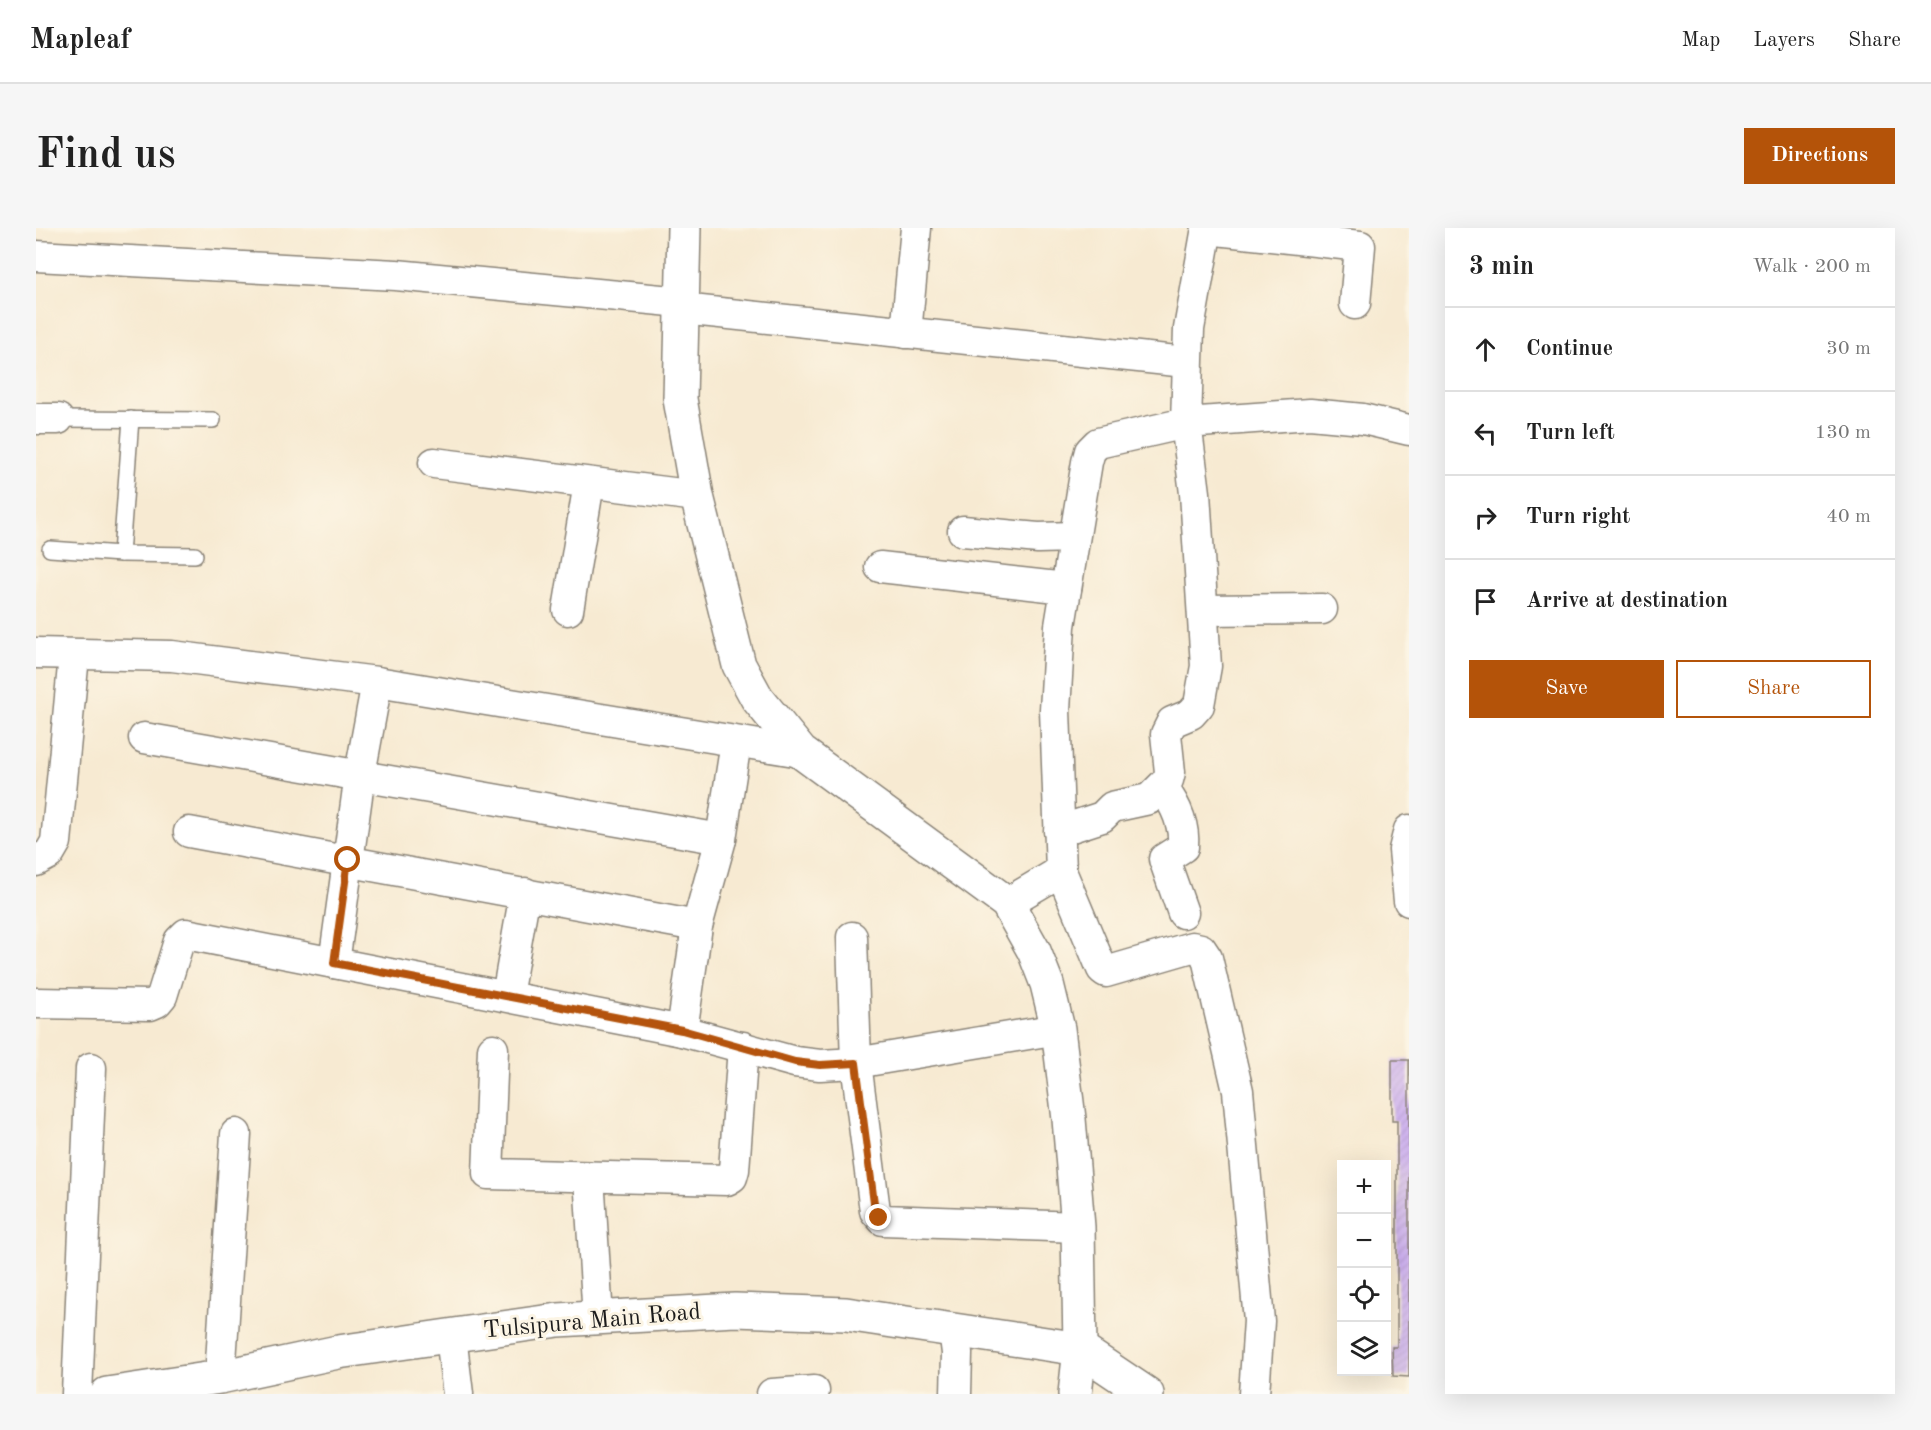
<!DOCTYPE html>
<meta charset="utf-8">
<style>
body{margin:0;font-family:"Old Standard TT",serif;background:#f6f6f6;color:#222}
.controls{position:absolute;right:18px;bottom:18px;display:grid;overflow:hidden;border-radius:0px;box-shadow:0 6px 24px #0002}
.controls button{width:54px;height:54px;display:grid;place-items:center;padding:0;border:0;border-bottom:2px solid #e0e0e0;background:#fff;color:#222;font:30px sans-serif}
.stop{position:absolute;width:18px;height:18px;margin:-14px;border:4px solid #b45309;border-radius:50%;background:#fff}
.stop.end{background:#b45309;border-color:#fff;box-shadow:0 2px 6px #0008}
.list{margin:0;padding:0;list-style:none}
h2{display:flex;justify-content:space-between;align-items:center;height:78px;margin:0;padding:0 24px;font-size:26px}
h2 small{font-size:20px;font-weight:400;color:#767676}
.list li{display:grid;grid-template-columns:39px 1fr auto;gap:18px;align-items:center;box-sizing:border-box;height:84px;padding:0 24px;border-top:2px solid #e0e0e0}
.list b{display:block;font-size:22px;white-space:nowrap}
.list em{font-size:20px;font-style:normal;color:#767676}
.actions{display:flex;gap:12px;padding:18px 24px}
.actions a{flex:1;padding:14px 0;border:2px solid #b45309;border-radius:0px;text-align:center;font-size:21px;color:#b45309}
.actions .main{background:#b45309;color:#fff}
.icon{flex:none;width:33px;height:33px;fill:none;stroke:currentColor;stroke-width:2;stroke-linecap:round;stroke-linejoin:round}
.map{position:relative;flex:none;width:1373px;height:1166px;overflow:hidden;border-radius:0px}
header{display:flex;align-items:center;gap:36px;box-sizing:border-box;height:84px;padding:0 30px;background:#fff;border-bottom:2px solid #e0e0e0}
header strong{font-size:28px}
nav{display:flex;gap:33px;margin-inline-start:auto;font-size:21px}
.intro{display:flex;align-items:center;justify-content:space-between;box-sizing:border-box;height:144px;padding:0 36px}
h1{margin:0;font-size:42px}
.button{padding:15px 27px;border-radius:0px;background:#b45309;color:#fff;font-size:21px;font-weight:700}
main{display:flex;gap:36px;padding:0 36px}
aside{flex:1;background:#fff;border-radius:0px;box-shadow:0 6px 24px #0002}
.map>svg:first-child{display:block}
.building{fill:url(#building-hatch)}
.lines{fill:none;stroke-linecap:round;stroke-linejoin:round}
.service-casing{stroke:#8a8377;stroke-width:18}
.minor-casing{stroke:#8a8377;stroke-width:33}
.tertiary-casing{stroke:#8a8377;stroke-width:36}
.service{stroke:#fff;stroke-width:15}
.minor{stroke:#fff;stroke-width:30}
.tertiary{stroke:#fff;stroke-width:33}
.route{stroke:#b45309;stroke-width:8}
.labels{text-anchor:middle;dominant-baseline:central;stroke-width:6;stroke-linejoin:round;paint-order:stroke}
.street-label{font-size:24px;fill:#1c1c1c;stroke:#fcf5e5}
</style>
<header>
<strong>Mapleaf</strong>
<nav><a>Map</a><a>Layers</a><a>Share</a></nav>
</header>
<div class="intro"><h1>Find us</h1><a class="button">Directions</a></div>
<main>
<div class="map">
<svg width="1373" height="1166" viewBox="0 0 1373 1166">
<defs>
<pattern id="building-hatch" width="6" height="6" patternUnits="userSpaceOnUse" patternTransform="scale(1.5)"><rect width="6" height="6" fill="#cbadef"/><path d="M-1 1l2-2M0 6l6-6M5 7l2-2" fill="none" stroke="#ae94cc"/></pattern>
</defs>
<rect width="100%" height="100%" fill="#fcf5e5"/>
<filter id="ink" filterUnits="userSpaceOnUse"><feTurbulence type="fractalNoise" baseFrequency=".0167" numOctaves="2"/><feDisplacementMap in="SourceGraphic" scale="12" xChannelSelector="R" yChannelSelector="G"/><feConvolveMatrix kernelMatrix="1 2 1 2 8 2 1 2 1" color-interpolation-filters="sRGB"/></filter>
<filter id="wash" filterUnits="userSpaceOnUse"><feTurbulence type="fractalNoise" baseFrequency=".008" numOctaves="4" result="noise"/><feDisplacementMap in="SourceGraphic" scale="24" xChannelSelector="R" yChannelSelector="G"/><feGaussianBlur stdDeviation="1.35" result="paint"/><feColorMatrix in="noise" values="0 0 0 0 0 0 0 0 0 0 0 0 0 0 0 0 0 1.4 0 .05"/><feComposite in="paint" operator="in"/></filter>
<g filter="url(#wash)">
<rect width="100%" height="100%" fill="#f7ead2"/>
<g id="blocks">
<path class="building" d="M1356,832H1373V1149L1357,1148L1356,1119H1361V893H1356Z"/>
</g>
</g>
<g filter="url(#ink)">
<use href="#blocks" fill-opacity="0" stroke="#8a8377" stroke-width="1.5"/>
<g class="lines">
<g class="service-casing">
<g id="service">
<path d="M22,191L177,192"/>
<path d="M14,321L85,326L159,327"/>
<path d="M85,326L95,191"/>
</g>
</g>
<g class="minor-casing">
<g id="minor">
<path d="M1171,1L1324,18L1319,76"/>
<path d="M0,28L360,47L646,74"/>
<path d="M646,81L1150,134"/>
<path d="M870,105L880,0"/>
<path d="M0,191H22"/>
<path d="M398,235L661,268"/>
<path d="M927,303L1002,310L1038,309"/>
<path d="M844,339L1030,360"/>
<path d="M532,382L553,255"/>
<path d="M1167,382L1286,381"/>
<path d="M0,425L136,428L341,454L765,524"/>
<path d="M108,510L685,611L661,698L646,803L298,735"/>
<path d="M1126,559C1140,577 1149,596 1147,619L1128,631L1147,685"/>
<path d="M1373,602L1368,622L1373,673"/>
<path d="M1023,603L1066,589L1076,579L1113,571L1132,552L1134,544L1130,506L1136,494L1155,486L1163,477L1170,438L1159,265L1150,195L1274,186L1327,191L1373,202"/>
<path d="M153,604L661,698"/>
<path d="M685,611L700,514"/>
<path d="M0,633L13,626L20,614L38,428"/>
<path d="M1025,643L1066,741L1070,744L1156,719L1165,721L1171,730L1202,863L1223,1093L1218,1166"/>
<path d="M971,675L1025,643L1019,482L1024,398L1051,234L1054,223L1062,215L1150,195L1153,101L1171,0"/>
<path d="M816,709L820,835L839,983L847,992L1042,999"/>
<path d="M471,768L489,665"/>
<path d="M0,775L114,777L121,774L126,768L143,713L150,706L298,735L324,546L341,454"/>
<path d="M646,803L759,834L784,837L820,835L1022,801"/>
<path d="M457,821L452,946L691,952L696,949L698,942L707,819"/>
<path d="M553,949L562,1090"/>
<path d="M918,1102L921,1125L920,1166"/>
<path d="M415,1108L422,1166"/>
<path d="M184,1149L200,906"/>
<path d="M41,1166L55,840"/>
<path d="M736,1166L778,1163"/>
</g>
</g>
<g class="tertiary-casing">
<g id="tertiary">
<path d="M648,0L644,171L661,268L703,437L721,470L765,524L971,675L998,723L1011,756L1022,801L1033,891L1042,999L1044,1121L1039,1166"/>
<path d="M71,1166L184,1149L302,1124L522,1092L699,1082L810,1086L1044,1121L1111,1166"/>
</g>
</g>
<use href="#service" class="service"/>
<use href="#minor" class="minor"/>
<use href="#tertiary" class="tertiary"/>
</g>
</g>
<g class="lines" filter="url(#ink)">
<path class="route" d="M312,632L298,735L646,802L759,834L784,837L820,835L839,983L843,990"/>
</g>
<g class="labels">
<g class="street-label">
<text transform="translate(556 1094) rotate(-5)">Tulsipura Main Road</text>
</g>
</g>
</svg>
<div class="controls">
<button>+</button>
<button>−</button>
<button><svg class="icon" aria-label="locate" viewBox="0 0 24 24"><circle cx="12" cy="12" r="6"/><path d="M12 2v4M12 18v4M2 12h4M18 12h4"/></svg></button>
<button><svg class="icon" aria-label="layers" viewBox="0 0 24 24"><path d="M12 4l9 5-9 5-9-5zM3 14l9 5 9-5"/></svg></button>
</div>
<div class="stop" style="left:312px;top:632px"></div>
<div class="stop end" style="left:843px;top:990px"></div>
</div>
<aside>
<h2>3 min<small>Walk · 200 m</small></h2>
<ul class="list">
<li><svg class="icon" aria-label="ahead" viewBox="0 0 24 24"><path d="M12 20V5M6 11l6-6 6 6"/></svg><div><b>Continue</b></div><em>30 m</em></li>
<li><svg class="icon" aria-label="left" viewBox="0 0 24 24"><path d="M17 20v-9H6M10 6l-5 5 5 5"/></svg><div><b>Turn left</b></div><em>130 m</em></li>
<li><svg class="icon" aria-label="right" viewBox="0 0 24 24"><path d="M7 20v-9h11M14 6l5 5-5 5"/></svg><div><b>Turn right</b></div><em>40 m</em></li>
<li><svg class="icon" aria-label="arrive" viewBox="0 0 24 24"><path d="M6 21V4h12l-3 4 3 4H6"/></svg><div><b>Arrive at destination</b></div></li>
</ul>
<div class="actions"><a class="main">Save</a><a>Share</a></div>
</aside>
</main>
